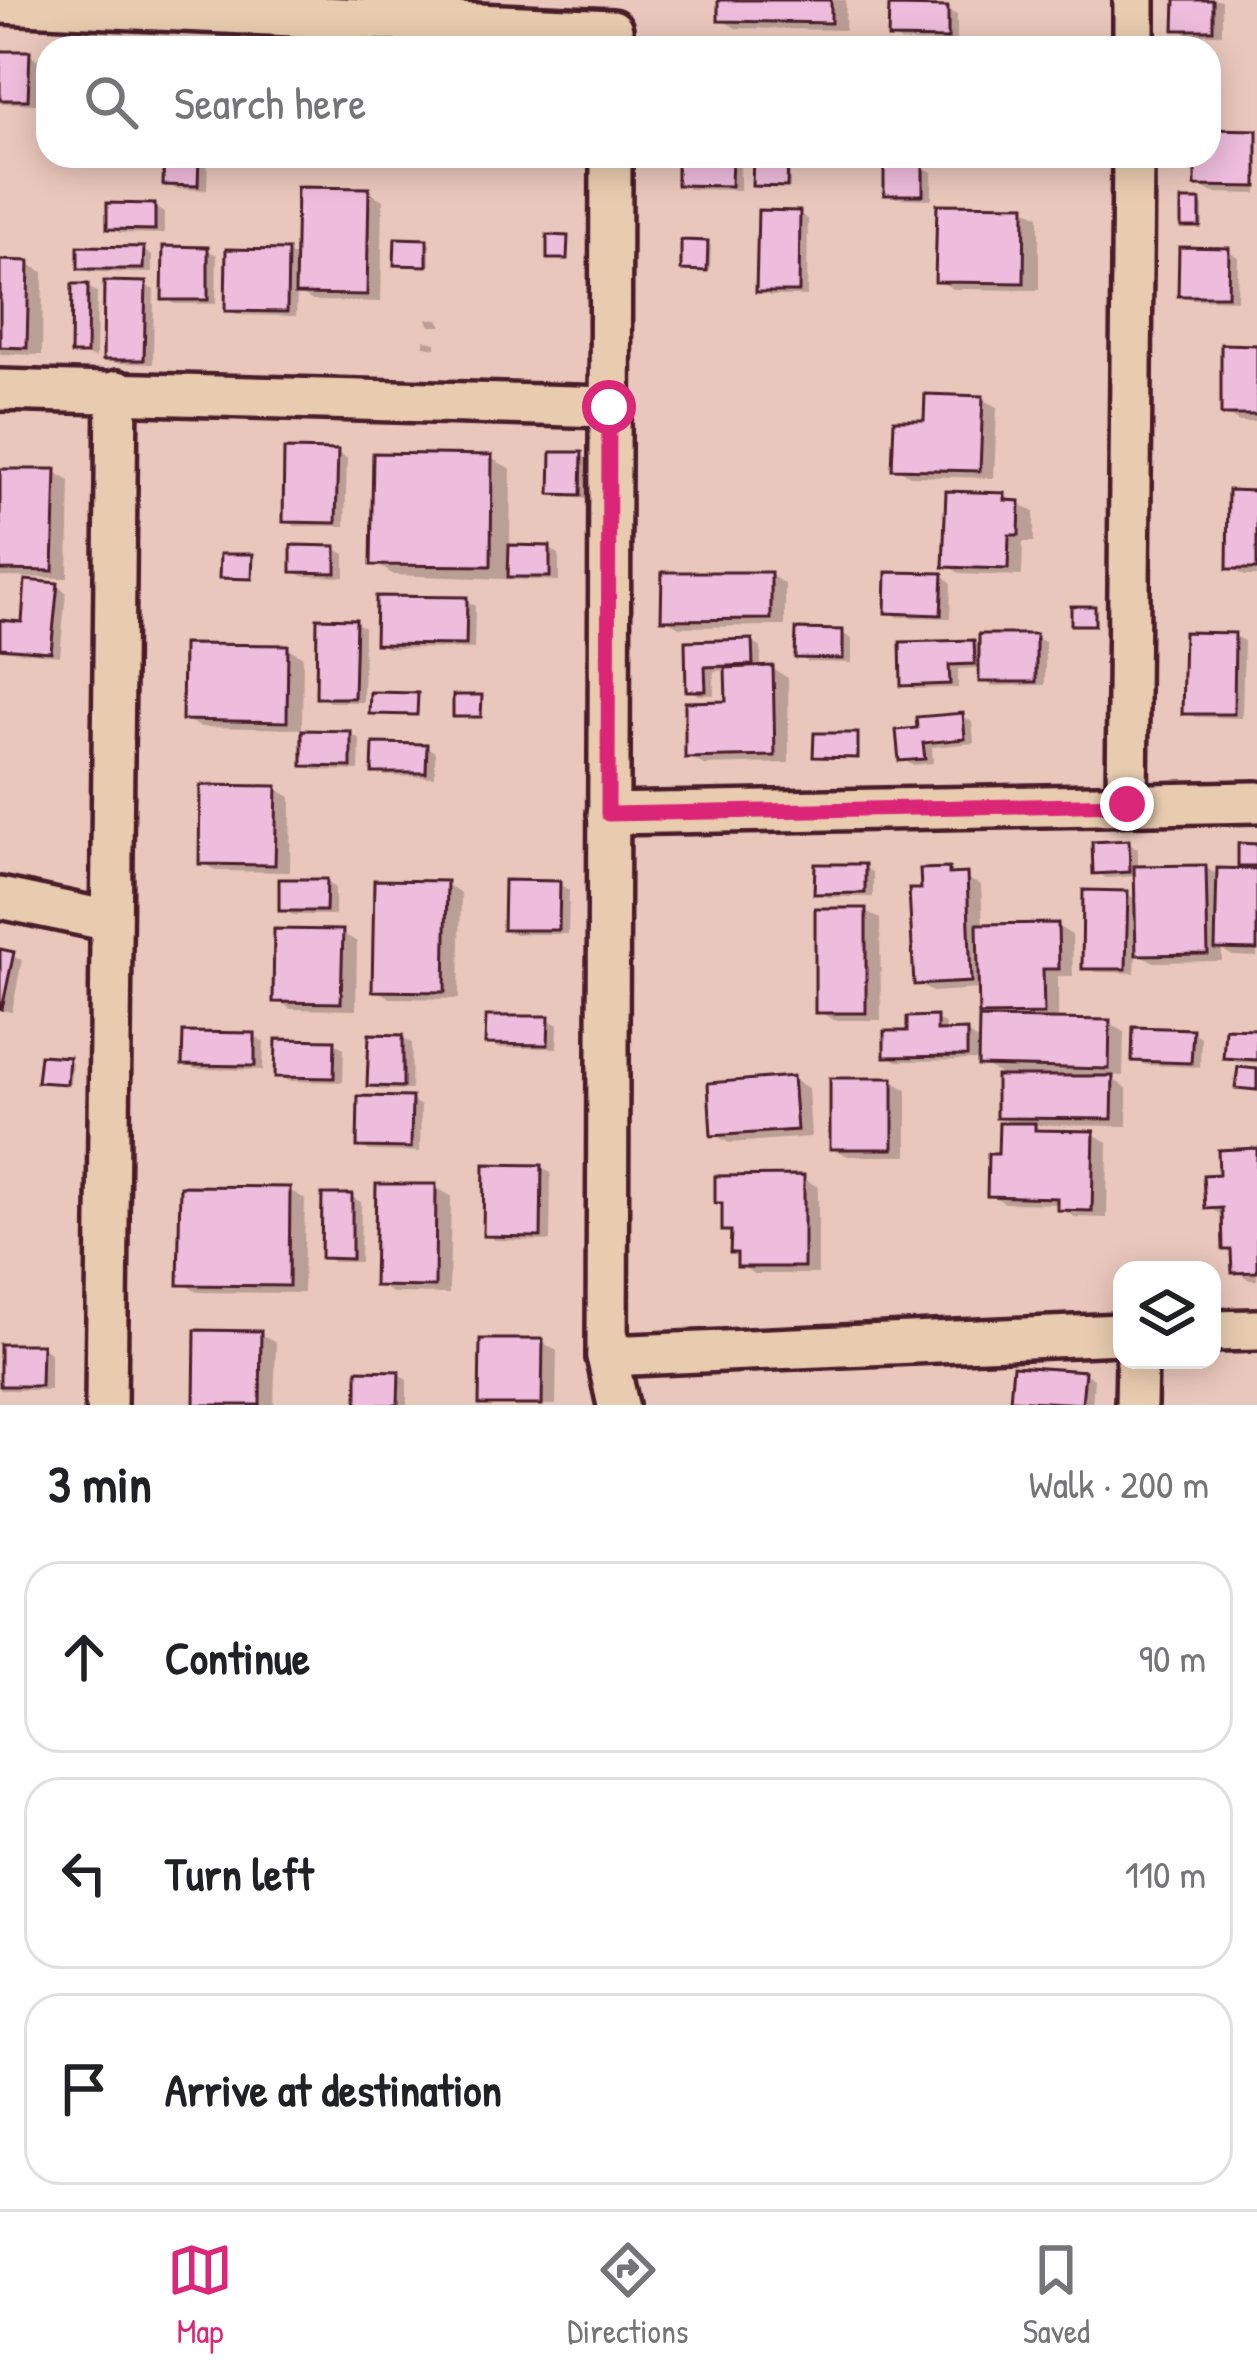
<!DOCTYPE html>
<meta charset="utf-8">
<style>
body{margin:0;font-family:"Patrick Hand",sans-serif;background:#f6f6f6;color:#202124}
.controls{position:absolute;right:36px;bottom:36px;display:grid;overflow:hidden;border-radius:24px;box-shadow:0 6px 30px #0003}
.controls button{width:108px;height:108px;display:grid;place-items:center;padding:0;border:0;border-bottom:3px solid #e0e0e0;background:#fff;color:#202124;font:60px sans-serif}
.stop{position:absolute;width:36px;height:36px;margin:-27px;border:9px solid #db2777;border-radius:50%;background:#fff}
.stop.end{background:#db2777;border-color:#fff;box-shadow:0 3px 12px #0008}
.list{margin:0;padding:0;list-style:none}
h2{display:flex;justify-content:space-between;align-items:center;height:156px;margin:0;padding:0 48px;font-size:51px}
h2 small{font-size:39px;font-weight:400;color:#757577}
.list li{display:grid;grid-template-columns:78px 1fr auto;gap:36px;align-items:center;box-sizing:border-box;height:192px;margin:0 24px 24px;padding:0 24px;border:3px solid #e0e0e0;border-radius:36px}
.list b{display:block;font-size:45px;white-space:nowrap}
.list em{font-size:39px;font-style:normal;color:#757577}
.icon{flex:none;width:66px;height:66px;fill:none;stroke:currentColor;stroke-width:2;stroke-linecap:round;stroke-linejoin:round}
.map{position:relative;flex:none;width:1257px;height:1405px;overflow:hidden}
.search{position:absolute;background:#fff;box-shadow:0 6px 30px #0003;left:36px;right:36px;top:36px;height:132px;display:flex;align-items:center;gap:30px;box-sizing:border-box;padding:0 42px;border-radius:36px;color:#757577;font-size:45px}
.sheet{height:804px;background:#fff}
nav{display:flex;justify-content:space-around;align-items:center;box-sizing:border-box;height:168px;border-top:3px solid #e0e0e0;background:#fff;font-size:33px;color:#757577}
nav a{display:grid;justify-items:center;gap:6px}
nav .on{color:#db2777}
.map>svg:first-child{display:block}
.shadow{fill:#0003}
.building{fill:#eebcdc;stroke:#4a1f2b;stroke-width:3}
.lines{fill:none;stroke-linecap:round;stroke-linejoin:round}
.minor-casing{stroke:#4a1f2b;stroke-width:48}
.minor{stroke:#e9ccaf;stroke-width:39}
.route{stroke:#db2777;stroke-width:15}
</style>
<div class="map">
<svg width="1257" height="1405" viewBox="0 0 1257 1405">
<rect width="100%" height="100%" fill="#eac7bc"/>
<filter id="ink" filterUnits="userSpaceOnUse"><feTurbulence type="fractalNoise" baseFrequency=".00833" numOctaves="2"/><feDisplacementMap in="SourceGraphic" scale="24" xChannelSelector="R" yChannelSelector="G"/><feConvolveMatrix kernelMatrix="1 2 1 2 8 2 1 2 1" color-interpolation-filters="sRGB"/></filter>
<g filter="url(#ink)">
<g class="shadow">
<path d="M721,0H846L845,30L736,28L721,20Z"/>
<path d="M1178,0H1222V34H1187L1177,28Z"/>
<path d="M947,10L957,15V43L901,42L891,36Z"/>
<path d="M0,54H29L38,60L37,104L0,103Z"/>
<path d="M1209,132L1257,133V194L1213,193L1198,185V156H1209Z"/>
<path d="M167,156H208L207,190L176,189L166,184Z"/>
<path d="M680,156H736L740,159V190L689,189L680,183Z"/>
<path d="M813,156H867V159L817,158Z"/>
<path d="M892,156H949V159H897Z"/>
<path d="M787,159L790,161V188L755,185Z"/>
<path d="M923,167L932,172V199L896,198L887,193Z"/>
<path d="M368,191L383,200L381,302L313,301L297,292L296,316L238,315L228,310L288,253L299,259Z"/>
<path d="M1199,203L1203,205V227L1184,225Z"/>
<path d="M154,207L164,213V234L120,233L110,228Z"/>
<path d="M1024,208L1039,216V290L953,289L938,280Z"/>
<path d="M799,214L808,219L807,296H769L759,290Z"/>
<path d="M426,242L430,244V267L397,264Z"/>
<path d="M707,244L711,246L710,271L684,269Z"/>
<path d="M143,250L152,256V273L90,272L81,267Z"/>
<path d="M207,250L217,255L216,304H175L165,298Z"/>
<path d="M1229,251L1238,257L1237,300L1190,299L1181,294Z"/>
<path d="M0,263L28,264L43,272L42,355L0,354Z"/>
<path d="M145,285L154,290L153,364L116,363L106,358Z"/>
<path d="M87,287L97,292L96,358L74,352Z"/>
<path d="M427,319H438L442,326H430Z"/>
<path d="M424,340L436,343V348L424,346Z"/>
<path d="M1257,348V422H1239L1224,413Z"/>
<path d="M982,399L997,407L994,478L910,476L895,467L927,423Z"/>
<path d="M337,453L347,458L345,526H295L286,520Z"/>
<path d="M581,455L591,461L590,498H563L553,492Z"/>
<path d="M491,458L511,469L510,548L550,549L559,554V581L394,575L374,563Z"/>
<path d="M0,472H55L70,481L68,578L0,577Z"/>
<path d="M1257,494V576H1245L1230,567Z"/>
<path d="M1005,496L1034,512V542H1023L1022,576L961,574L946,565Z"/>
<path d="M336,549L345,554V577L303,576L294,571Z"/>
<path d="M770,575L785,584V626L679,627L664,618Z"/>
<path d="M942,576L951,582L950,618L898,617L888,611Z"/>
<path d="M57,586L66,592L60,656L0,650V623L24,626Z"/>
<path d="M466,600L475,606L474,649L388,648L378,643Z"/>
<path d="M355,622L364,627L363,702H329L319,696Z"/>
<path d="M842,633L852,639V663L808,662L798,656Z"/>
<path d="M1234,636L1244,641L1242,718L1195,717L1185,712Z"/>
<path d="M1035,637L1045,642V685L992,686L982,680V668L958,669V688L914,689L904,684L974,643L982,648Z"/>
<path d="M751,642L761,647V670L773,669L788,678L789,763L704,765L688,756L729,704L728,670L714,671V695H699L689,690L688,644Z"/>
<path d="M288,648L303,657L302,729L200,727L185,719Z"/>
<path d="M963,716L972,722L974,743L932,747L933,763L912,765L902,759L900,733Z"/>
<path d="M351,734L360,739L359,771L314,770L305,764Z"/>
<path d="M426,747L435,752V777L385,776L375,771Z"/>
<path d="M276,789L291,797L290,872L217,871L202,862Z"/>
<path d="M1128,843L1138,849V869L1206,868L1220,876L1254,872L1241,864L1257,847V957L1233,956L1222,950V961L1154,962L1136,952L1135,973L1095,972L1085,967L1127,894L1138,900V876L1106,878L1096,872Z"/>
<path d="M864,867L873,873V897H827L817,892Z"/>
<path d="M948,871L981,885L983,927L1057,926L1072,935L1073,976H1058V1022L1109,1023L1124,1032L1123,1076L1105,1075L1127,1088V1126L1033,1125L1047,1133L1093,1134L1108,1142L1107,1218L1075,1217L1060,1209V1204L1005,1203L990,1195L1015,1126L999,1116V1073L981,1065V1060L897,1061L887,1055L910,1034L936,1019L946,1025L945,1034L966,1033L982,1042L995,1022L982,1013L981,989L932,992L917,983L924,892Z"/>
<path d="M326,882L335,887V915H292L282,909Z"/>
<path d="M446,884L461,893L459,999L390,998L375,989Z"/>
<path d="M559,884L569,890L568,934H515L506,928Z"/>
<path d="M865,911L880,919L881,1020H834L818,1011Z"/>
<path d="M342,933L357,942L356,1010L291,1009L276,1000Z"/>
<path d="M0,952L22,960L12,1012L0,1010Z"/>
<path d="M548,1019L558,1025L557,1048H498L488,1042Z"/>
<path d="M1192,1032L1201,1037L1200,1067L1145,1065L1135,1059Z"/>
<path d="M1257,1032V1063L1236,1062L1226,1057Z"/>
<path d="M254,1036L264,1042L263,1070L195,1069L185,1063Z"/>
<path d="M402,1038L412,1043L411,1090H380L370,1084Z"/>
<path d="M334,1043L344,1048L343,1082L288,1081L278,1075Z"/>
<path d="M68,1060L72,1062L70,1084L41,1080Z"/>
<path d="M793,1079L808,1088L811,1137L729,1143L714,1134Z"/>
<path d="M892,1081L907,1090V1156H848L833,1148Z"/>
<path d="M411,1100L421,1106L420,1152L370,1151L360,1146Z"/>
<path d="M1257,1151V1280H1250L1235,1271L1234,1253L1226,1249L1225,1217L1208,1207L1222,1177Z"/>
<path d="M542,1168L551,1173L550,1241L495,1240L486,1234Z"/>
<path d="M803,1178L818,1187V1274H755L740,1266V1256L733,1252V1234L725,1229V1205L718,1201Z"/>
<path d="M435,1187L451,1196L449,1294L392,1293L377,1284Z"/>
<path d="M289,1190L305,1199L303,1293L197,1292L182,1283Z"/>
<path d="M352,1197L361,1202L360,1262H333L324,1256Z"/>
<path d="M198,1333L260,1334L276,1343L274,1405H197Z"/>
<path d="M483,1342H542L557,1351L556,1405H482Z"/>
<path d="M0,1347H41L50,1353V1390H0Z"/>
<path d="M360,1373L398,1374L407,1380V1405H360Z"/>
<path d="M1084,1373L1094,1379L1092,1405L1023,1404L1013,1399Z"/>
</g>
<g class="building">
<path d="M718,0H831V23L718,21Z"/>
<path d="M1175,0H1213V30H1174Z"/>
<path d="M889,6L948,7V39L888,38Z"/>
<path d="M0,51H30L28,100H0Z"/>
<path d="M1209,129L1257,130V187L1195,186V156H1209Z"/>
<path d="M164,156H199L198,186L163,185Z"/>
<path d="M677,156H732L731,186L677,185Z"/>
<path d="M753,156H788L787,187L752,186Z"/>
<path d="M884,163L923,164V195H884Z"/>
<path d="M297,187L369,188L367,295L295,294Z"/>
<rect x="1181" y="200" width="19" height="27"/>
<path d="M107,203L155,204V230L107,229Z"/>
<path d="M937,204L1025,205L1024,283L935,282Z"/>
<path d="M758,210L800,211L799,292H756Z"/>
<path d="M547,235L568,236L567,259H547Z"/>
<path d="M395,238L427,239V266L394,265Z"/>
<path d="M681,240L708,241L707,271L681,270Z"/>
<path d="M78,246L144,247L143,269H78Z"/>
<path d="M163,246L208,247V300H162Z"/>
<path d="M1179,247L1229,248L1228,296H1178Z"/>
<path d="M226,249L288,250L287,312L225,311Z"/>
<path d="M0,260L29,261L27,348L0,347Z"/>
<path d="M104,281L146,282L144,360H103Z"/>
<path d="M72,284H88L87,354H71Z"/>
<path d="M1221,344L1257,345V415H1221Z"/>
<path d="M925,394L983,396L980,471L892,469L894,420H924Z"/>
<path d="M284,449L338,450L336,523L283,522Z"/>
<path d="M551,452H582L581,495L550,494Z"/>
<path d="M373,453L492,455L491,566L371,565Z"/>
<path d="M0,469H56L53,571L0,570Z"/>
<path d="M1228,490L1257,491V569H1227Z"/>
<path d="M946,491L1005,493V500L1020,501L1019,535H1009L1008,569L943,567Z"/>
<path d="M291,545L336,546V573L291,572Z"/>
<path d="M509,545L550,546V577H508Z"/>
<path d="M220,554H253L252,579L219,578Z"/>
<path d="M662,572H771V619L661,620Z"/>
<path d="M886,572L943,573L941,615L885,613Z"/>
<path d="M25,580L58,583L51,652L0,648V620L22,622Z"/>
<path d="M376,596L467,597L466,645L375,644Z"/>
<rect x="1071" y="606" width="24" height="19"/>
<path d="M317,618L356,619L354,698H316Z"/>
<path d="M796,629L843,630V659L795,658Z"/>
<path d="M1184,632L1235,633L1234,714H1182Z"/>
<rect x="979" y="634" width="57" height="48"/>
<path d="M752,639L753,665L705,667L706,691H686L685,641Z"/>
<path d="M974,640L975,664L949,665L950,684L901,686L900,642Z"/>
<path d="M183,644L288,645L287,722L182,720Z"/>
<path d="M773,666L775,756L685,758V702L726,701L725,668Z"/>
<path d="M370,692L418,693L417,715L369,714Z"/>
<path d="M453,695H482L481,717H453Z"/>
<path d="M963,713L965,739L923,743L925,759L899,761L896,730L917,728L916,717Z"/>
<path d="M302,730L351,731V767L302,766Z"/>
<path d="M814,733H858V758L813,757Z"/>
<path d="M373,743L427,744L426,773H372Z"/>
<path d="M200,785L277,786L275,865L199,864Z"/>
<path d="M1129,840L1130,872L1093,874L1092,842Z"/>
<path d="M1238,843L1257,844V866H1238Z"/>
<path d="M815,864H865V893L814,894Z"/>
<path d="M1206,865L1208,954L1136,955L1134,866Z"/>
<path d="M949,868V874L967,873L971,982L914,985L909,889H921L920,869Z"/>
<path d="M1217,868L1257,869V950L1215,949Z"/>
<path d="M279,879H327L326,911H279Z"/>
<path d="M374,880L447,881L445,992L372,991Z"/>
<path d="M504,880L560,881L559,930H503Z"/>
<path d="M1083,890L1128,891L1126,969H1082Z"/>
<rect x="815" y="908" width="51" height="105"/>
<path d="M1058,923L1059,969H1043L1044,1014L979,1015L977,924Z"/>
<path d="M274,929L343,930L341,1003L273,1002Z"/>
<path d="M0,949L14,952L2,1009L0,1008Z"/>
<path d="M486,1016H549L548,1045L485,1044Z"/>
<path d="M937,1016V1031L967,1030V1056L884,1057V1031H907V1017Z"/>
<path d="M979,1018L1110,1020L1109,1069L978,1066Z"/>
<path d="M1133,1027L1193,1029L1191,1063L1132,1061Z"/>
<path d="M1225,1028L1257,1029V1060L1223,1058Z"/>
<path d="M183,1032L255,1033V1066L182,1065Z"/>
<path d="M369,1034L403,1035V1087L367,1086Z"/>
<path d="M276,1039L335,1040L334,1078L275,1077Z"/>
<path d="M40,1055L69,1057L67,1084L37,1082Z"/>
<path d="M1238,1067L1257,1069V1090L1235,1088Z"/>
<path d="M793,1076L797,1130L711,1136L708,1083Z"/>
<path d="M996,1076H1113L1112,1119L996,1118Z"/>
<rect x="830" y="1078" width="63" height="71"/>
<path d="M358,1096L412,1097L411,1148L357,1147Z"/>
<path d="M999,1123H1035V1130L1094,1131L1092,1211L1057,1210V1198L987,1196L988,1154H998Z"/>
<path d="M1257,1148V1272L1232,1273L1231,1250H1223L1222,1208L1205,1209L1203,1175L1219,1174L1218,1150Z"/>
<path d="M484,1164L542,1165L541,1237L483,1236Z"/>
<path d="M804,1175V1267H737V1253H730L731,1231H722V1203H715V1176Z"/>
<path d="M376,1184H436L435,1287L374,1286Z"/>
<path d="M180,1186L290,1187L289,1286L178,1285Z"/>
<path d="M322,1194H352V1259L321,1258Z"/>
<path d="M195,1330L261,1331L260,1405H194Z"/>
<path d="M480,1339H543L542,1405H479Z"/>
<path d="M0,1344H42L41,1386H0Z"/>
<path d="M1013,1366L1085,1371L1082,1404L1010,1400Z"/>
<path d="M357,1370L399,1371L398,1405H357Z"/>
</g>
<g class="lines">
<g class="minor-casing">
<g id="minor">
<path d="M0,3L612,30"/>
<path d="M1134,48V0"/>
<path d="M611,156L607,1356L1122,1334"/>
<path d="M0,390L609,407"/>
<path d="M1127,804L1133,156"/>
<path d="M608,814L1257,802"/>
<path d="M0,898L110,921"/>
<path d="M1212,1331L1257,1330"/>
<path d="M607,1356L618,1405"/>
<path d="M106,1405L117,391"/>
<path d="M1136,1405L1137,1360"/>
</g>
</g>
<use href="#minor" class="minor"/>
</g>
</g>
<g class="lines" filter="url(#ink)">
<path class="route" d="M609,407L608,814L1127,804"/>
</g>
</svg>
<div class="controls">
<button><svg class="icon" aria-label="layers" viewBox="0 0 24 24"><path d="M12 4l9 5-9 5-9-5zM3 14l9 5 9-5"/></svg></button>
</div>
<div class="stop" style="left:609px;top:407px"></div>
<div class="stop end" style="left:1127px;top:804px"></div>
<div class="search"><svg class="icon" aria-label="search" viewBox="0 0 24 24"><circle cx="10" cy="10" r="6"/><path d="M15 15l6 6"/></svg>Search here</div>
</div>
<section class="sheet">
<h2>3 min<small>Walk · 200 m</small></h2>
<ul class="list">
<li><svg class="icon" aria-label="ahead" viewBox="0 0 24 24"><path d="M12 20V5M6 11l6-6 6 6"/></svg><div><b>Continue</b></div><em>90 m</em></li>
<li><svg class="icon" aria-label="left" viewBox="0 0 24 24"><path d="M17 20v-9H6M10 6l-5 5 5 5"/></svg><div><b>Turn left</b></div><em>110 m</em></li>
<li><svg class="icon" aria-label="arrive" viewBox="0 0 24 24"><path d="M6 21V4h12l-3 4 3 4H6"/></svg><div><b>Arrive at destination</b></div></li>
</ul>
</section>
<nav>
<a class="on"><svg class="icon" aria-label="map" viewBox="0 0 24 24"><path d="M3 6l6-2 6 2 6-2v14l-6 2-6-2-6 2zM9 4v14M15 6v14"/></svg>Map</a>
<a><svg class="icon" aria-label="directions" viewBox="0 0 24 24"><path d="M12 3l9 9-9 9-9-9zM9 14v-3h6M13 9l2 2-2 2"/></svg>Directions</a>
<a><svg class="icon" aria-label="saved" viewBox="0 0 24 24"><path d="M7 4h10v16l-5-4-5 4z"/></svg>Saved</a>
</nav>
